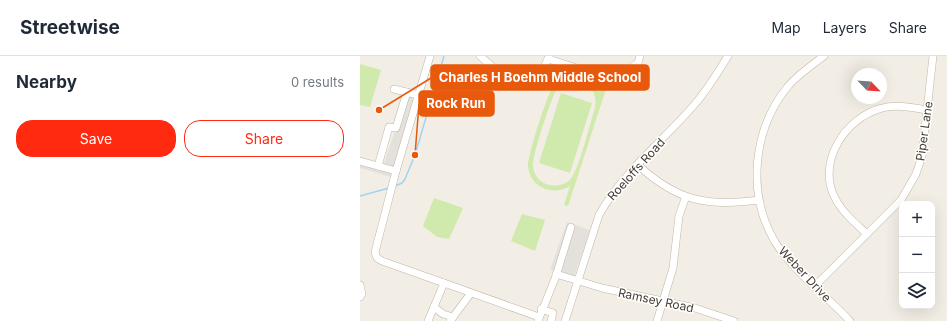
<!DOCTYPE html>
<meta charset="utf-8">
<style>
body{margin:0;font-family:Inter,sans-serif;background:#f2f2f3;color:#1f2937}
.controls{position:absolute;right:12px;bottom:12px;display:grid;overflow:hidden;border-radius:8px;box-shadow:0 4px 16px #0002}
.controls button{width:36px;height:36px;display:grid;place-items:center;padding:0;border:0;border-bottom:1px solid #e0e1e3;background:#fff;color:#1f2937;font:20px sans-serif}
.compass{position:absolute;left:491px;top:12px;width:36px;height:36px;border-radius:50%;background:#fff;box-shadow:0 4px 16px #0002;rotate:115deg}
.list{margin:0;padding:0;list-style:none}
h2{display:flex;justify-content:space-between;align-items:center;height:52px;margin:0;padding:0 16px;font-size:17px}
h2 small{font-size:13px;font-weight:400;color:#747a83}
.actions{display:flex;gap:8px;padding:12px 16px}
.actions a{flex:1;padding:9px 0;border:1px solid #ff2a10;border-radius:16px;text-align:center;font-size:14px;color:#ff2a10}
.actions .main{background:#ff2a10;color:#fff}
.icon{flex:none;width:22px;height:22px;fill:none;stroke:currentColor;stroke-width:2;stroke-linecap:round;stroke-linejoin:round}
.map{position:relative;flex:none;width:587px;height:265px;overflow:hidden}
header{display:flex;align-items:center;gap:24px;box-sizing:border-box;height:56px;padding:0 20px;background:#fff;border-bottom:1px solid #e0e1e3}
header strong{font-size:19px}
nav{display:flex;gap:22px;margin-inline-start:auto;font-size:14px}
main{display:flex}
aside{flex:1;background:#fff}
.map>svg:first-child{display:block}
.green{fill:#d0e9ac;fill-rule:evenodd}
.parking{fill:#e4e1dd}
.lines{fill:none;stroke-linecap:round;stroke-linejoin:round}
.stream{stroke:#9ed4f3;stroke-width:1.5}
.minor-casing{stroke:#bfb6a7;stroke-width:8}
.minor{stroke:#fff;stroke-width:7}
.labels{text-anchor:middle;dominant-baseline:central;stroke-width:3;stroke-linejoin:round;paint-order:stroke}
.street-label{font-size:12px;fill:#463e34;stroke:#fff}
.leader{fill:none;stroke:#e8590c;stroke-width:1.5}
.callout-dot{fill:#e8590c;stroke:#fff;stroke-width:1.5}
.callout{fill:#e8590c;stroke:#e8590c;stroke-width:1.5}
.callout-label{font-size:13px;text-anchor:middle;font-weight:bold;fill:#fff}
</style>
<header>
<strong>Streetwise</strong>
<nav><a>Map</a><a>Layers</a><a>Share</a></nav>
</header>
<main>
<aside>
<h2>Nearby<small>0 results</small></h2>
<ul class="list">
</ul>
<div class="actions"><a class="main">Save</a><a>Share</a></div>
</aside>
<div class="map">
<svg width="587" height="265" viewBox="0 0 587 265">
<rect width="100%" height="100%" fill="#f3eee5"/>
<g class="green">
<path d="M0,8L21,14L10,51L0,49Z"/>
<path d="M217,19L231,25L240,36L243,26L248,27L208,150L204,149L210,130C194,140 171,133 168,111C167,101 188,35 195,27C201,21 209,19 217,19ZM214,24C229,25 238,37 235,52C230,67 219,114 210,124C196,136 174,128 173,110C172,101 192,38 198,31C202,26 208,24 214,24Z"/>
<path d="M201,37L232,47L210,117L179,107Z"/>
<path d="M74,142L103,152L89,183L77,181L63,170Z"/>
<path d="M162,158L185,164L175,195L151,185Z"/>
</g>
<g class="parking">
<path d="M48,36L60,37L38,123L0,112V108L22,113Z"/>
<path d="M207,166L230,174L214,221L190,214Z"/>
</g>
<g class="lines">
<g class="stream">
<path d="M35,130L42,127L45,123L55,99L84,0"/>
<path d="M0,140L29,132"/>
</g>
<g class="minor-casing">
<g id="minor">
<path d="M120,0L141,18L172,25L181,19L189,0"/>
<path d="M464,0C452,9 439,18 429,29C393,72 386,137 415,186C434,216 466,239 490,265"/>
<path d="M188,3L236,18L256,13L267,14L278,7L280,0"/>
<path d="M34,33L58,39"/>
<path d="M0,105L36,115L70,0"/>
<path d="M278,109C317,145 347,151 399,144"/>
<path d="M18,110L29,71L36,72L47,36"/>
<path d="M36,115L15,196L17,202L22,205L84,227L68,265"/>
<path d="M507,178C495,167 482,156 475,142C456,106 486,61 522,52C536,48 554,52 568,54"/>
<path d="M196,218L242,232L335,252L374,265"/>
<path d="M84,227L179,261"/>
<path d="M0,229L2,238L0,241"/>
<path d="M455,230L541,144L556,118L562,100L573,0"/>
<path d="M74,251L83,258L93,261"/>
<path d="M181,253L193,257L191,265"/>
<path d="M90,265L111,237"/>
<path d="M178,265L196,220L211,171"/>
<path d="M205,265L239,159C263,116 303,85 335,48C348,33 358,16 368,0"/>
<path d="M297,265L313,212L319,160L326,140"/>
</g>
</g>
<use href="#minor" class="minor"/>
</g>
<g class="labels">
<g class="street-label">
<text transform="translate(564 75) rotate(-82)">Piper Lane</text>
<text transform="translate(276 113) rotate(-48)">Roeloffs Road</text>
<text transform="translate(445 218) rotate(47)">Weber Drive</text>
<text transform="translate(296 244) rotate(12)">Ramsey Road</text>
</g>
</g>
<path class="leader" d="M19 54L71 22M55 99L59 48"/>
<g class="callout-dot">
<circle cx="19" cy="54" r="4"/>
<circle cx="55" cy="99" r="4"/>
</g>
<g class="callout">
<rect x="71" y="9" width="218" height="25" rx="4"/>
<rect x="59" y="35" width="75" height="25" rx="4"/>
</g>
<g class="callout-label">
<text x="180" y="26">Charles H Boehm Middle School</text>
<text x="96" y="52">Rock Run</text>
</g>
</svg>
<div class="controls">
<button>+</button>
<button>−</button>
<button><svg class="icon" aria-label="layers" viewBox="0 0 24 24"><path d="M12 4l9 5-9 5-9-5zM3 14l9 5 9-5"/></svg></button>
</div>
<svg class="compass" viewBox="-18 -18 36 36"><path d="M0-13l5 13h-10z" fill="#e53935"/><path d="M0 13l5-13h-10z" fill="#747a83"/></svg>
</div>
</main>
